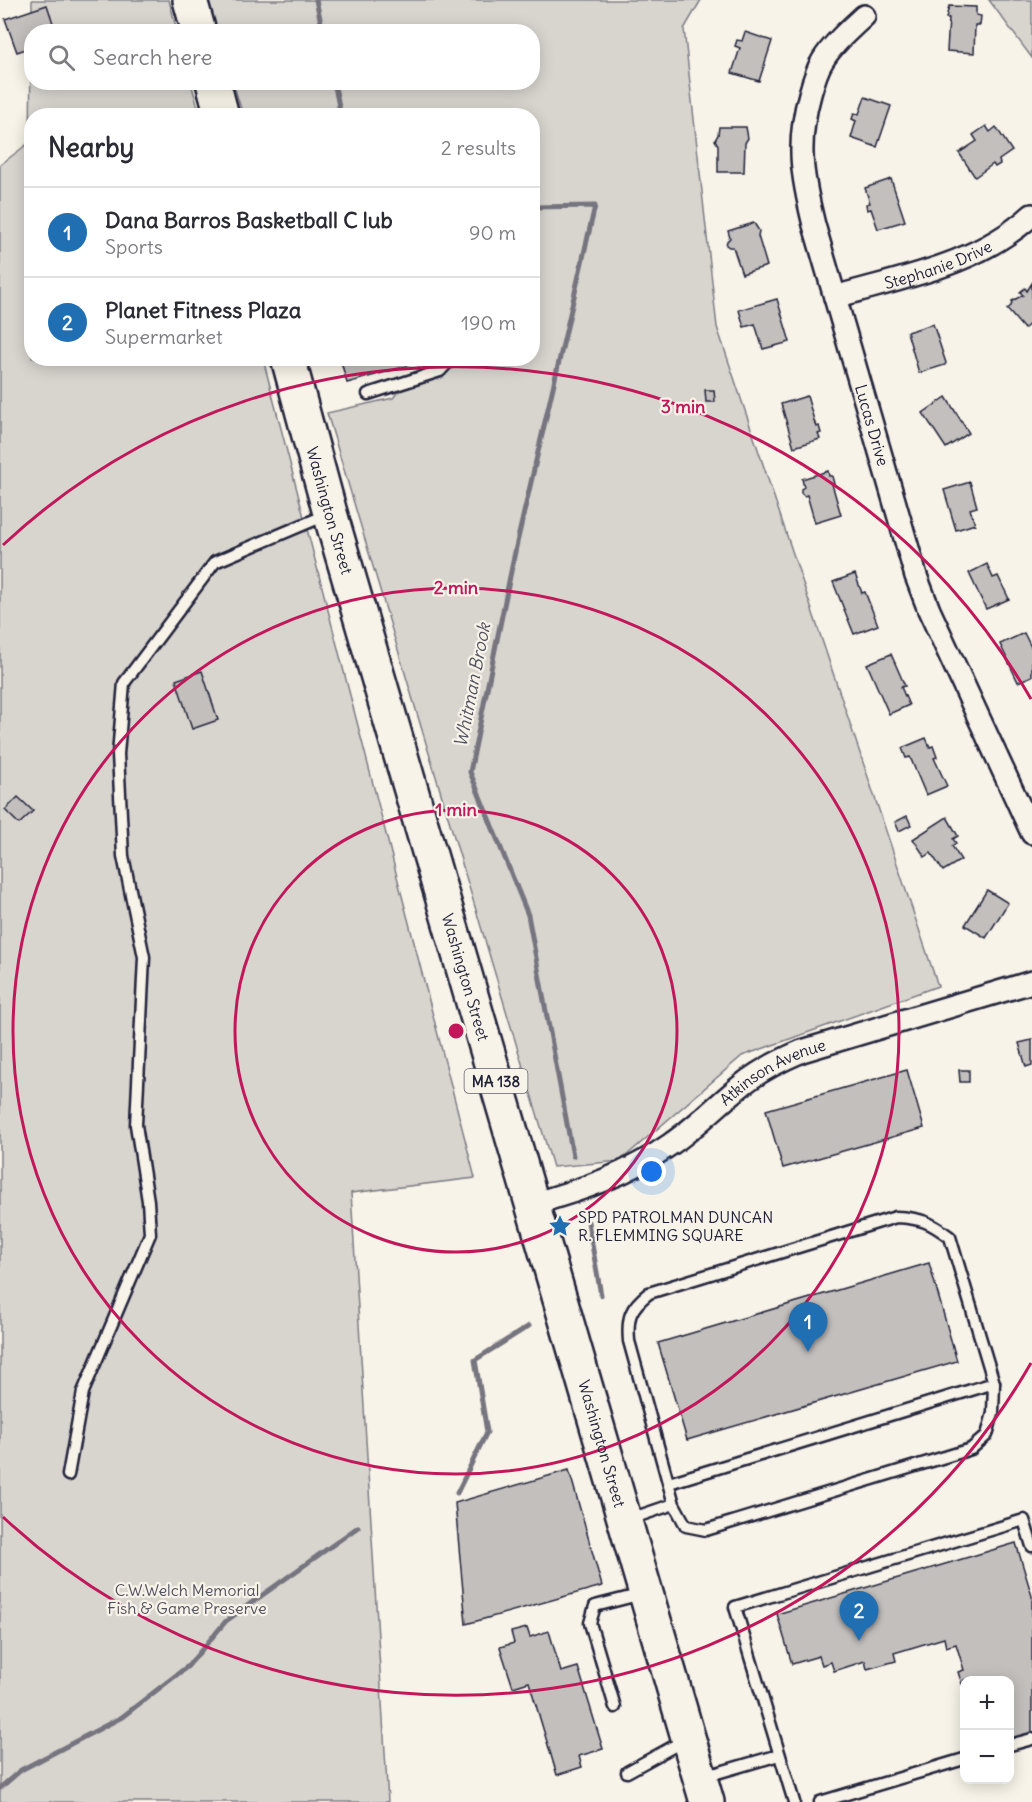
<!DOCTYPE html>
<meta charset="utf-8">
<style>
body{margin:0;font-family:Delius,sans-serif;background:#f7f7f7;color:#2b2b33}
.controls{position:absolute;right:18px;bottom:18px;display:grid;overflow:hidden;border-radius:12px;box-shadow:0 3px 15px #0003}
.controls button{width:54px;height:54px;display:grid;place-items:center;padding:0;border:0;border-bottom:2px solid #e1e1e2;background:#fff;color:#2b2b33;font:30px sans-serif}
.you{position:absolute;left:652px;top:1172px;width:21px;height:21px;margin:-15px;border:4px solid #fff;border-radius:50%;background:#1a73e8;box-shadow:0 0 0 9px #1a73e833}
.badge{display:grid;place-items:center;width:39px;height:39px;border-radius:50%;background:#1f6fb2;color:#fff;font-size:20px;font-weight:700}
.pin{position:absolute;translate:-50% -50px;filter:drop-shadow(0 2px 3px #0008)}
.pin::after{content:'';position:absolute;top:32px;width:21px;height:18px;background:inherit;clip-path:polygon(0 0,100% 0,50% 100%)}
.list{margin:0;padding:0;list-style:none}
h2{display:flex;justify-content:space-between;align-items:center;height:78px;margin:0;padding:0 24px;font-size:26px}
h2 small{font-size:20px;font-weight:400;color:#7c7c81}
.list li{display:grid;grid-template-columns:39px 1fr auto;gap:18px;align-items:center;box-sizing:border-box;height:90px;padding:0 24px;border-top:2px solid #e1e1e2}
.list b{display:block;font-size:22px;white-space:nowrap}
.list p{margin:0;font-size:20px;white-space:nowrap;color:#7c7c81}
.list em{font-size:20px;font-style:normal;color:#7c7c81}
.icon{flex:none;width:33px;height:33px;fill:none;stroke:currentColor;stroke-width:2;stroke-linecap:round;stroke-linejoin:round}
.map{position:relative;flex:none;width:1032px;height:1802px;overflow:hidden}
.search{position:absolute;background:#fff;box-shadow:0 3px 15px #0003;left:24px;top:24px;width:516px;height:66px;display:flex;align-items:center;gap:15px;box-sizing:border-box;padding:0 21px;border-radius:24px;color:#7c7c81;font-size:22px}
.panel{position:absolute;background:#fff;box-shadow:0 3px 15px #0003;left:24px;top:108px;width:516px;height:258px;border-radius:24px}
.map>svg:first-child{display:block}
.green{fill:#d8d5cf;stroke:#7d7c85;stroke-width:1.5}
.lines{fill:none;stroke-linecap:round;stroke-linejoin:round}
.stream{stroke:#76747f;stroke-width:5}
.building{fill:#c2bfbd;stroke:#22223b;stroke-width:1.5}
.lane-casing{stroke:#22223b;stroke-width:15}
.street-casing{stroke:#22223b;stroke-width:26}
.primary-casing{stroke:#22223b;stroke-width:38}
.lane{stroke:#f7f3e8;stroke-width:10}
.street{stroke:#f7f3e8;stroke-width:21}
.primary{stroke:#f7f3e8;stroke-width:33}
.ring{fill:none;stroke:#c2185b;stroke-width:3}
.labels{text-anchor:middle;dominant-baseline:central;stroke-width:4.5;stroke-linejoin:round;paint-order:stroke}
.shield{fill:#f7f3e8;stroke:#62616f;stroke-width:1.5}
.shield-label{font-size:15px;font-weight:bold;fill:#22223b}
.street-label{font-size:16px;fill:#22223b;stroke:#f7f3e8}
.poi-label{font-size:16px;fill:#22223b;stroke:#f7f3e8;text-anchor:start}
.park-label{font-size:16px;fill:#504f60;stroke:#f7f3e8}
.water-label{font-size:18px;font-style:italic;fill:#535263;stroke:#f7f3e8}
.centre{fill:#c2185b;stroke:#f7f3e8;stroke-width:3}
.ring-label{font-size:18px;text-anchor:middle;font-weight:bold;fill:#c2185b;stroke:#f7f3e8;stroke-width:4.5;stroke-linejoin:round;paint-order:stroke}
</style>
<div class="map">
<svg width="1032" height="1802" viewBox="0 0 1032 1802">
<rect width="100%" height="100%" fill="#f7f3e8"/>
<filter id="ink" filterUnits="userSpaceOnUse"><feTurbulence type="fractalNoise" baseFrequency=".0167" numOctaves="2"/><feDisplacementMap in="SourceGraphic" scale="12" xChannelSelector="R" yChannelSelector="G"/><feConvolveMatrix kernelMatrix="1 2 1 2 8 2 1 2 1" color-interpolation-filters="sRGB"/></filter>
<g filter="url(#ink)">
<g class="green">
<path d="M32,0H169L177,31L32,32Z"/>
<path d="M207,0H701L684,29L717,327L938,986L742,1056L620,1161L553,1167L327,413L393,398L425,359L532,358V116L243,115L233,83L532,82V32L217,31Z"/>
<path d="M989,0H1032V58Z"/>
<path d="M31,52L32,82L191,83L200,115L32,116V358L263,359L475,1178L351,1193L388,1802H0V165L30,142Z"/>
</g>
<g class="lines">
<g class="stream">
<path d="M316,0L323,32"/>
<path d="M334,82L341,116"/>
<path d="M532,207L595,206L516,547L470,772L528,915L573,1156"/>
<path d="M588,1222L601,1295"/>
<path d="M457,1493L487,1432L475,1360L529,1326"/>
<path d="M0,1788L21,1770L122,1717L188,1666L226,1621L358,1527"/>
</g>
</g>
<g class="building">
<path d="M47,5L56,32H32V47L17,52L5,19Z"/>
<path d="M949,6L976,7V15L981,16L980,25H975L974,53L947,51L949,18H946Z"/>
<path d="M745,32L772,41L759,81L732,73L740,48L735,46L737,40L742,41Z"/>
<path d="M865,97L891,106L877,147L851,138L856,121L852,119L854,113L859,114Z"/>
<path d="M986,126L990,132L996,127L1012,151L999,160L1000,164L995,167L993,164L975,177L959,153L977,141L973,135Z"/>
<path d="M719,127H746L748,138L745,143L744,172H718V145L715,140L718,135Z"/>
<path d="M891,179L905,221L878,229L871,209L867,210L866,204L870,203L865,188Z"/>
<path d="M754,223L759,231L758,236L767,266L742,274L733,247H729L726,245L727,241L730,238L728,231Z"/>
<path d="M1032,283V322L1024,329L1007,309L1011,306L1012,301L1023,295L1020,292L1025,288L1027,291Z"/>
<path d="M777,299L790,342L763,349L755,324L744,327L739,310Z"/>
<path d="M933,324L946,363L945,365L919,373L907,332Z"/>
<path d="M340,358H413L414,364L347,383Z"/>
<path d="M705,390H714L715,402H706Z"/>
<path d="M807,396L816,427L819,426L821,433L818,434L820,439L794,447L781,404Z"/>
<path d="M946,397L969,433L946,448L923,413Z"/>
<path d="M828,471L829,476H832L834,484H832L841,515L815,523L807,495L804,496L801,493V489L804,487L802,479Z"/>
<path d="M970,482L977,507L970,509L975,524L956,530L944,490Z"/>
<path d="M987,564L993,578L998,576L1009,599L986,609L969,573Z"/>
<path d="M855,574L862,593L865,592L878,625L854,634L833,582Z"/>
<path d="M1024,633L1032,649V676L1018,682L1000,644Z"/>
<path d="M891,654L905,686L901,687L909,705L889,714L867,664Z"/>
<path d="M202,671L218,720L192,729L176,680Z"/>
<path d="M926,738L930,747L933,746L937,757L934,758L947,786L926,795L910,757L906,758L902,748Z"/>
<path d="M18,797L33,811L19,824L5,810Z"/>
<path d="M907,816L911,825L899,831L895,822Z"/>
<path d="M947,817L958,836L953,839L956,843L952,846L961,860L943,871L931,853L925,857L913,839Z"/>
<path d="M987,890L1008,903L986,938L965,925Z"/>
<path d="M1032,1040V1065L1026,1067L1019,1043Z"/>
<path d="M907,1070L924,1128L783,1168L766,1110Z"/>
<path d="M959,1070H969V1082H960Z"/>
<path d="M929,1263L957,1361L687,1440L658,1343Z"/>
<path d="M569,1470L602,1586L466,1624L455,1503Z"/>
<path d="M1016,1543L1032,1596V1734L1010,1740V1680H964L963,1687L958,1672L964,1670L956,1644L946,1647L944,1638L894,1653L896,1661L867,1669L865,1661L834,1671L831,1662L822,1665L819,1656L792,1664L777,1614Z"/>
<path d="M527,1628L530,1637L549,1631L561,1672L578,1667L603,1749L579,1756L582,1767L557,1775L529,1682L513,1687L500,1647L514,1643L511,1632Z"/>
</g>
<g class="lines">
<g class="lane-casing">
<g id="lane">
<path d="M368,394L440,371L452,358"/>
<path d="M68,1475L83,1392L150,1234L148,1201L136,1125L144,957L123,856L118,754L124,683L215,562L326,515"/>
<path d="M669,1483L994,1383"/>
<path d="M627,1520L674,1504L686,1526L706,1530L971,1449L987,1435L993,1413L994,1383L950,1237C930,1222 921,1218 896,1217L649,1293C630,1308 627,1317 629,1341L674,1504"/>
<path d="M615,1707L590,1623L595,1606L642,1594"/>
<path d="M1010,1745L1032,1739"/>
<path d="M627,1772L685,1740"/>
<path d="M703,1777L779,1755"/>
<path d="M794,1802L735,1607L1024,1520L1032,1546"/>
<path d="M820,1802L964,1759"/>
</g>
</g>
<g class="street-casing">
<g id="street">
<path id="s1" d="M864,16C849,30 834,43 823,60C817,69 813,83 810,94C796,144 802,176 814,225L916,576L929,610L1032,833"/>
<path id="s2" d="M835,297C904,277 977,265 1032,215"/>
<path id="s3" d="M532,1204C582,1190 629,1174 671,1144C696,1127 718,1104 742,1085C760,1070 781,1060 802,1051L1032,982"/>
</g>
</g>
<g class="primary-casing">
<g id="primary">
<path d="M190,0L199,32"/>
<path d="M213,82L222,116"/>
<path id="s4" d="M288,358L330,513L707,1802"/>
</g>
</g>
<use href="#lane" class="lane"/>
<use href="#street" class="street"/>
<use href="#primary" class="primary"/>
</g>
</g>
<g class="ring">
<circle cx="456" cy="1031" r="221"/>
<circle cx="456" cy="1031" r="443"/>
<path d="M1031 1363A664 664 0 0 1 3 1517M3 545A664 664 0 0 1 1031 699"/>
</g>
<defs>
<g id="sight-bare" transform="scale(1.8)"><path d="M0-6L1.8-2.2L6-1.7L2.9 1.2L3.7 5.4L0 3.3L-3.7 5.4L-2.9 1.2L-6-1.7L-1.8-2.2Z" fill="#1f6fb2" stroke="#f7f3e8" stroke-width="2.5" paint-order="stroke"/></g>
</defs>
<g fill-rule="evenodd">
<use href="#sight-bare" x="560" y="1226"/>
</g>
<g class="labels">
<rect class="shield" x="464.5" y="1069" width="63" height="24" rx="4.5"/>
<g class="shield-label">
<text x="496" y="1081">MA 138</text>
</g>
<g class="street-label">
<text stroke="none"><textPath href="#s2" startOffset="108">Stephanie Drive</textPath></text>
<text stroke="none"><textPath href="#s1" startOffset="438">Lucas Drive</textPath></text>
<text stroke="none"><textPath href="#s4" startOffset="158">Washington Street</textPath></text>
<text stroke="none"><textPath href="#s4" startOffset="644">Washington Street</textPath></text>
<text stroke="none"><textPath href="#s3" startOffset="278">Atkinson Avenue</textPath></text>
<text stroke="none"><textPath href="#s4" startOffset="1130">Washington Street</textPath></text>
</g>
<g class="poi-label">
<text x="578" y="1217">SPD PATROLMAN DUNCAN<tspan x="578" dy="18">R. FLEMMING SQUARE</tspan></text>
</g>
<g class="park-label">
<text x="187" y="1590">C.W.Welch Memorial<tspan x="187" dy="18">Fish &amp; Game Preserve</tspan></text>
</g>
<g class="water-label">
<text transform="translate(472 685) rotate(-79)">Whitman Brook</text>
</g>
</g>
<circle cx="456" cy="1031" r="9" class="centre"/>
<g class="ring-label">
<text x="683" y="413">3 min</text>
<text x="456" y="594">2 min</text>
<text x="456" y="816">1 min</text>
</g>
</svg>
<div class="controls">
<button>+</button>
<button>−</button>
</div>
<div class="you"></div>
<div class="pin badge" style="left:808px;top:1352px">1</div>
<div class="pin badge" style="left:859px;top:1641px">2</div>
<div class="search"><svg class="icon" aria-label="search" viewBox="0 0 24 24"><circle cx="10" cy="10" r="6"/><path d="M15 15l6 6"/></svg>Search here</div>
<section class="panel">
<h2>Nearby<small>2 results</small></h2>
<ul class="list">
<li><span class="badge">1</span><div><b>Dana Barros Basketball C lub</b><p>Sports</p></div><em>90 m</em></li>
<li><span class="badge">2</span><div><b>Planet Fitness Plaza</b><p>Supermarket</p></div><em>190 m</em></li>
</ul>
</section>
</div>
